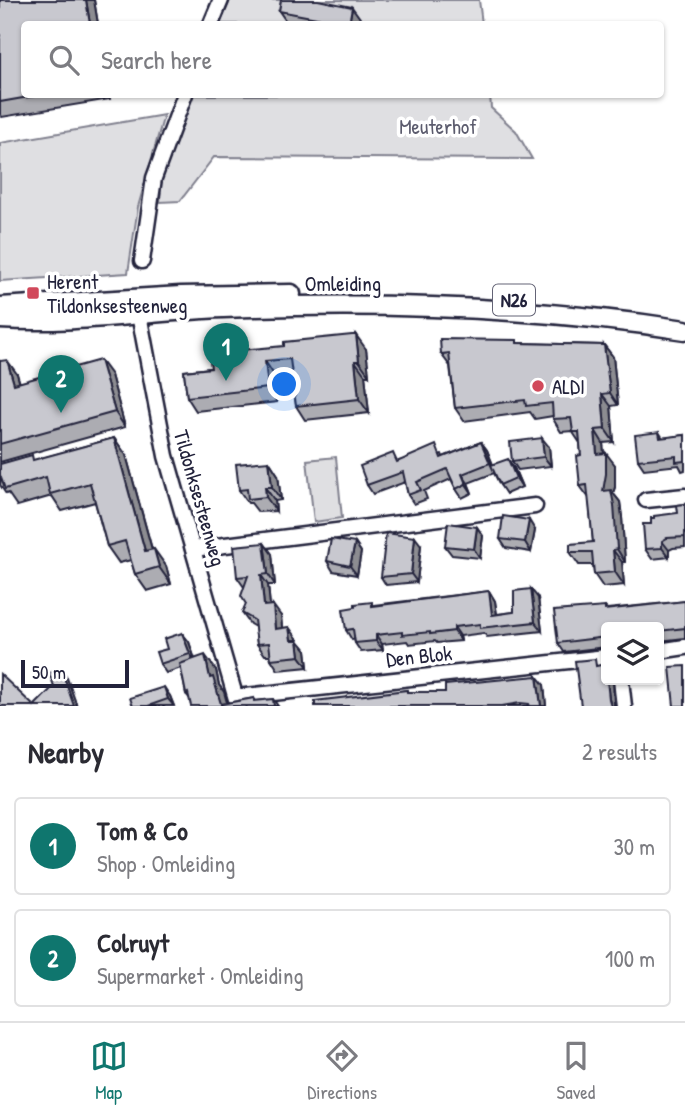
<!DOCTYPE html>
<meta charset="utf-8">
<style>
body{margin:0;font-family:"Patrick Hand",sans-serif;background:#f7f7f7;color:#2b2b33}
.controls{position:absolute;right:21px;bottom:21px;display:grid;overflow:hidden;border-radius:7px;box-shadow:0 2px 5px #0004}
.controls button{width:63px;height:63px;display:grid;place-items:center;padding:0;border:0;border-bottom:2px solid #e1e1e2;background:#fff;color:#2b2b33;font:35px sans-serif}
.scale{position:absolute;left:21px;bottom:18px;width:108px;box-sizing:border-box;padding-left:7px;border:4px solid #22223b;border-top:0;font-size:19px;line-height:24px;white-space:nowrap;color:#22223b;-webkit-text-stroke:5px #fff;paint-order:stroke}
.you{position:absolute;left:285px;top:385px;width:24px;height:24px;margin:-18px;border:5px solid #fff;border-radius:50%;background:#1a73e8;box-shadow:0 0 0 10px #1a73e833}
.badge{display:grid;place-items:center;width:46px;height:46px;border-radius:50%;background:#0f766e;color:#fff;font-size:23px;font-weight:700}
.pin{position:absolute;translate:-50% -58px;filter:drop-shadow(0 2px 4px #0008)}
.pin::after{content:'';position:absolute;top:37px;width:24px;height:21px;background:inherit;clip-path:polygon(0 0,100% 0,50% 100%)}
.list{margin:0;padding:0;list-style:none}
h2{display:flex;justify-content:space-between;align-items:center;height:91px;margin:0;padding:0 28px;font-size:30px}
h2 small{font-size:23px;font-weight:400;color:#7c7c81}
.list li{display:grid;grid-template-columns:46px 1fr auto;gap:21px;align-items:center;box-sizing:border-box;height:98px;margin:0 14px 14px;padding:0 14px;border:2px solid #e1e1e2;border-radius:7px}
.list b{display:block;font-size:26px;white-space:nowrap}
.list p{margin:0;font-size:23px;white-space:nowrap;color:#7c7c81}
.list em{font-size:23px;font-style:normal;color:#7c7c81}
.icon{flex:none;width:38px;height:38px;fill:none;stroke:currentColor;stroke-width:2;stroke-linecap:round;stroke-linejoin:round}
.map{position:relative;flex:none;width:685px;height:706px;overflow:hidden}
.search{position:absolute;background:#fff;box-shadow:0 2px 5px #0004;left:21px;right:21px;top:21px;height:77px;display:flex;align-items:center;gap:18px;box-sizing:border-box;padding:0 24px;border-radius:7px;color:#7c7c81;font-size:26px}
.sheet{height:315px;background:#fff}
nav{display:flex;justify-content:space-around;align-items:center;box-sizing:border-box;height:98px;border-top:2px solid #e1e1e2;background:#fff;font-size:19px;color:#7c7c81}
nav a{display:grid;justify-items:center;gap:4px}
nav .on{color:#0f766e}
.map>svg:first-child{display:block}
.green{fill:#dfdfe2;stroke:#80808e;stroke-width:2}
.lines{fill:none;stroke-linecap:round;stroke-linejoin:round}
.minor-casing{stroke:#22223b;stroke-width:19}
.major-casing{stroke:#22223b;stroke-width:23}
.minor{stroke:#fff;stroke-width:14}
.major{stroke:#fff;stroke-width:18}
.wall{fill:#acacb2;stroke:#22223b;stroke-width:2}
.shaded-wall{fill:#8c8c91;stroke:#22223b;stroke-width:2}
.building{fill:#c8c8cf;stroke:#22223b;stroke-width:2}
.poi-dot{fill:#d1495b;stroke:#fff;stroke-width:2.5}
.labels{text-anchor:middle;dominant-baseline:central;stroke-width:7;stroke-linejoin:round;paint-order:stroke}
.shield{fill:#fff;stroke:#646476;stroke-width:2}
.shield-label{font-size:19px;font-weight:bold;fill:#22223b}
.park-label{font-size:21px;fill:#5b5b6d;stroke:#fff}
.poi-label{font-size:21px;fill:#22223b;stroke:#fff;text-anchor:start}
.street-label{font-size:21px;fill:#22223b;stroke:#fff}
</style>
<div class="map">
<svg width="685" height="706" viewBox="0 0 685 706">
<rect width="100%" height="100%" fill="#fff"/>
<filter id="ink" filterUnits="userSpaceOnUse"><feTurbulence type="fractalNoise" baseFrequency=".0143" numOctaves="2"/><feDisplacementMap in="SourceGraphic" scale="14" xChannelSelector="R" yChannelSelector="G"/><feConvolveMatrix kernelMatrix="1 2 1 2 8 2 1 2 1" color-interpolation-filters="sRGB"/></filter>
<g filter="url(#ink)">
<g class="green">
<path d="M230,0H479L482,24H220Z"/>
<path d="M193,95H490L491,108L516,131L532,159L214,157L180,201L160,202L162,171Z"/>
<path d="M164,115L138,207L128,273L0,281V143Z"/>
<path d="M336,457L342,518L314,522L307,460Z"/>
</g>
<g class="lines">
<g class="minor-casing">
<g id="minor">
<path d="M211,24L221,0"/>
<path d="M142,261L154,178L185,94"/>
<path d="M137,304L166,456L238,706"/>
<path d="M646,500L685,496"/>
<path d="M193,549L535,506"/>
<path d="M659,651L685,647"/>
<path d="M621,680L624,706"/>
<path d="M236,697L606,657"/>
</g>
</g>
<g class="major-casing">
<g id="major">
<path d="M0,307L181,296L291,294"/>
<path d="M0,319C75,324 149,311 223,308C377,302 532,306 685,330"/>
</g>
</g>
<use href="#minor" class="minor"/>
<use href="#major" class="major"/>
</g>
<g class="wall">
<path d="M0,0H94L98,24H24V94H109L110,99L2,117L0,114Z"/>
<path d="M279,11L362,21L361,24H288Z"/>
<path d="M519,343L604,345L613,357L618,405L611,406L614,442L603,443L604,453L615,465V487L613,493L620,502L622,517L625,562H622L624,585L603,587L594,574L593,565H579L570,552L593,542L589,498L580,486L581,455L580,443L572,431L561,432L553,419V416L535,419L530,412L464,421L455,408L450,366L441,354Z"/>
<path d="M366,349L369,375H365L369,413L305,420L296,406L292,373L274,375L277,402L196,411L187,397L184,371Z"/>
<path d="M0,361L17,374L20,383L111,375L125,427L0,462Z"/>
<path d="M659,432L663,438L685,435V470L682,471L679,465L644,469L638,460Z"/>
<path d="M114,438L126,455L152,549L166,566L171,584L147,591L135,574L131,560L119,563L107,546L95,502L62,511L52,496L17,506L8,493L6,494L0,485V464L35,460Z"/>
<path d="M481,442L487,450L493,465L514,468L522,487L506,494L500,485L494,473L468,483L472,493L462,498L456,489L451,479L424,491L427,499L414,504L408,495L405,482L373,494L367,485L399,461L442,454L443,457Z"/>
<path d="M549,447L551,466L518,470L512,461Z"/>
<path d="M269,461L278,475L281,500L275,501L276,511L258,512L251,503H248L239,490Z"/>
<path d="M685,504V547L673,548L669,550V557L652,559L645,549L651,524L678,513Z"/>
<path d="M477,527L483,536L480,558L452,555L445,546Z"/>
<path d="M535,530L531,552L506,548L500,539Z"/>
<path d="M264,543L272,554L275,585H268L270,606L281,616L282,628L297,638V640L306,650L308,667L278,670L271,659L270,655H265L257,644L255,627L250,624L242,613L246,604L244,587L237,577Z"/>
<path d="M355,543L361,552L357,575L333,571L327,561Z"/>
<path d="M421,545L417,582L386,585L381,577Z"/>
<path d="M489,591L495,601L497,614L514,612L538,598L542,631L487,637L484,633L460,636L461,641L437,643L435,641L409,644L407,641L382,644L383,650L361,652L355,643L354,639L352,640L346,630L374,605Z"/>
<path d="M685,601V638L659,641V627H606V647L564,652L558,643L605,607L607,609Z"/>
<path d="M182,633L189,642L195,659L216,670L219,685L224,692L227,703L254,698L256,701L273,699L278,706H191L190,699L186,694L181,668L166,673L160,664L167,649Z"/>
<path d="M544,685L546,706H315L407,690L408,692H445Z"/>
<path d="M170,696L174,706H133Z"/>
</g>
<g class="shaded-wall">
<path d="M86,0H94L98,24H90Z"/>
<path d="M352,7L362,21L361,24H349Z"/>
<path d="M356,335L366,349L369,375L359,361Z"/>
<path d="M604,345L613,357L618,405L610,393Z"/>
<path d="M7,360L17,374L24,399L14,384Z"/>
<path d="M100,360L111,375L125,427L115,412Z"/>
<path d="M265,361L274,375L277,402L268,388Z"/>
<path d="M355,361L365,375L369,413L359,399Z"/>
<path d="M602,394L611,406L614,442L605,429Z"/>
<path d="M595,430L603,443L605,466L597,454Z"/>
<path d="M114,438L126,455L157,568L145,551Z"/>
<path d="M542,438L549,447L551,466L544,457Z"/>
<path d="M481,442L487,450L496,472L490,463Z"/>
<path d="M606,453L615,465V487L613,493L620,502L622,517L625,562L617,549L603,491Z"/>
<path d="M508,459L514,468L522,487L516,478Z"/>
<path d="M269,461L278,475L281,500L272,487Z"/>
<path d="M462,474L468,483L472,493L466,484Z"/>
<path d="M265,487L275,501L276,511L266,497Z"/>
<path d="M529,520L535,530L531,552L525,542Z"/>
<path d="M477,527L483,536L480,558L474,549Z"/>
<path d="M415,537L421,545L417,582L411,574Z"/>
<path d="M662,541L669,550V557L662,548Z"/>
<path d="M264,543L272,554L275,585L268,574Z"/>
<path d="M355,543L361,552L357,575L350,566Z"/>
<path d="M154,549L166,566L171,584L159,567Z"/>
<path d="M613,550L622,562L624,585L615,572Z"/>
<path d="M261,575L268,585L271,617L264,606Z"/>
<path d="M531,589L538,598L542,631L535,622Z"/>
<path d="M489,591L495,601L498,624L492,615Z"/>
<path d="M273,605L281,616L283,639L275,629Z"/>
<path d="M289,627L297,638L298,651L291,640Z"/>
<path d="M454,627L460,636L461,641L454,631Z"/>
<path d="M182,633L189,642L196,663L190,654Z"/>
<path d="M376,635L382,644L383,650L376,641Z"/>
<path d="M298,640L306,650L308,667L300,656Z"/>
<path d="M205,655L216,670L219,685L224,692L228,706L221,704L210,678Z"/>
<path d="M61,669L67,678L77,706H74Z"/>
<path d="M537,676L544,685L546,706H541Z"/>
<path d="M607,680H613L614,706H611L609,699Z"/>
<path d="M164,687L170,696L174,706L168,699Z"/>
</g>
<g class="building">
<path d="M0,0H86L90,24H24V94H46L0,102Z"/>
<path d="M281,0H318L352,7L349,24L279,11Z"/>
<path d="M352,335H356L359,361H355L359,399L296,406L290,359L265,361L268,388L187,397L184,371L211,368L209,353L284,346V342Z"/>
<path d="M440,339L517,340V343L604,345L610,393L602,394L605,429L595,430L597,454L606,453V474L603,491L611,490L614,505L617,549L613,550L615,572L594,574L592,552H570V544L593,542L587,485L580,486L577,456L581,455L579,432H573L571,418L553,419L552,403L526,406L525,400L455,408L449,353L441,354Z"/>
<path d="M7,360L14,384L100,360L115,412L0,444V361Z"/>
<path d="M659,432L660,438L685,435V461L676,462V456L638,460L635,435Z"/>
<path d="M114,438L145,551L154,549L159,567L135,574L125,541L107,546L90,483L50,494L46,477L5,489L0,475V464L32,455L33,460Z"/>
<path d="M542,438L544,457L512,461L510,442Z"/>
<path d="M481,442L490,463L462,474L466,484L456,489L447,469L417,482L421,490L408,495L403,472L367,485L360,466L393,453L397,462L436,445L441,458Z"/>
<path d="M508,459L516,478L500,485L491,465Z"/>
<path d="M269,461L272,487H265L266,497L248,499L247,489L239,490L236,464Z"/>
<path d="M685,504V537L667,538L662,541V548L645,549L643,524H651V518H654V516L678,513L677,505Z"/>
<path d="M503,516L529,520L525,542L500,539Z"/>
<path d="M448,523L477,527L474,549L445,546Z"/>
<path d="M386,533L415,537L411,574L381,577Z"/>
<path d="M331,539L355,543L350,566L327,561Z"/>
<path d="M264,543L268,574L261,575L264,606L273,605L275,629L289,627L291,640H298L300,656L271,659L269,643L257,644L254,620L242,613L246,604L241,596L248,576L237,577L234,546Z"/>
<path d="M531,589L535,622L480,628V624L454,627V631L430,634V632L402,635V632L376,635V641L355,643L353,629L346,630L343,609L355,607V604L372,602V606L489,591L492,615L514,612V591Z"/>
<path d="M685,601V628L659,631V627H606V637L558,643L554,611L605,607V610Z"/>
<path d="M182,633L190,654L160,664L156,652L167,649L164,639Z"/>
<path d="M205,655L210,678L213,677L221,704L254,698V701L273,699L274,706H191L188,693L186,694L180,664Z"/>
<path d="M595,659L596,666L606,664V680H607L609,699L611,706H581L575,661Z"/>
<path d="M685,666V706H674L670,667Z"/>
<path d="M61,669L74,706H0V674L34,706L54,686L49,673Z"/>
<path d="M537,676L541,706H530L529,704L520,703L502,706H315V701L407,690V692H445V685Z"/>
<path d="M164,687L168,699L148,706H133L130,698Z"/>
</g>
</g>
<g class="poi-dot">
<rect x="26" y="286" width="14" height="14" rx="3.5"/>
<circle cx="538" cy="386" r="7"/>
</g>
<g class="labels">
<rect class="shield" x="493" y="284.5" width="42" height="31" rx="5"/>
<g class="shield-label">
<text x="514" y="300">N26</text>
</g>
<g class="park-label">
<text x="438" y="126">Meuterhof</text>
</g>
<g class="poi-label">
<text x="47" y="281">Herent<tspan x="47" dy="24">Tildonksesteenweg</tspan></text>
<text x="552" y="386">ALDI</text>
</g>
<g class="street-label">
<text x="343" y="283">Omleiding</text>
<text transform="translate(200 498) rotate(74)">Tildonksesteenweg</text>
<text transform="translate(419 656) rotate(-6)">Den Blok</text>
</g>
</g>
</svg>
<div class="controls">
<button><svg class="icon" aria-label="layers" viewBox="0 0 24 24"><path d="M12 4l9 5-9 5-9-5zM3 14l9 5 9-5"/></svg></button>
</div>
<div class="scale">50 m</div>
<div class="you"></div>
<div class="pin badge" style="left:226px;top:381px">1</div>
<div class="pin badge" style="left:61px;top:413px">2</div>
<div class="search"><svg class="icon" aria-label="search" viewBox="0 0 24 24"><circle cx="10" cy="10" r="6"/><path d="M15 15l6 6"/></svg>Search here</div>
</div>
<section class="sheet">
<h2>Nearby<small>2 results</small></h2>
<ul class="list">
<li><span class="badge">1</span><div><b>Tom &amp; Co</b><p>Shop · Omleiding</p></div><em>30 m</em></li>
<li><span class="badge">2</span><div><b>Colruyt</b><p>Supermarket · Omleiding</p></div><em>100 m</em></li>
</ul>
</section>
<nav>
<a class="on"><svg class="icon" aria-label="map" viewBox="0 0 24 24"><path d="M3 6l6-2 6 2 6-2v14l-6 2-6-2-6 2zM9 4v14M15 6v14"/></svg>Map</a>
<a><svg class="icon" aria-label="directions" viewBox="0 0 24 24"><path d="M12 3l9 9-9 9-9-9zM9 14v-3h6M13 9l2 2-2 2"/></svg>Directions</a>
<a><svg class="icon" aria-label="saved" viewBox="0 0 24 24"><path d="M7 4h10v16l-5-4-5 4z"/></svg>Saved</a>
</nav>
